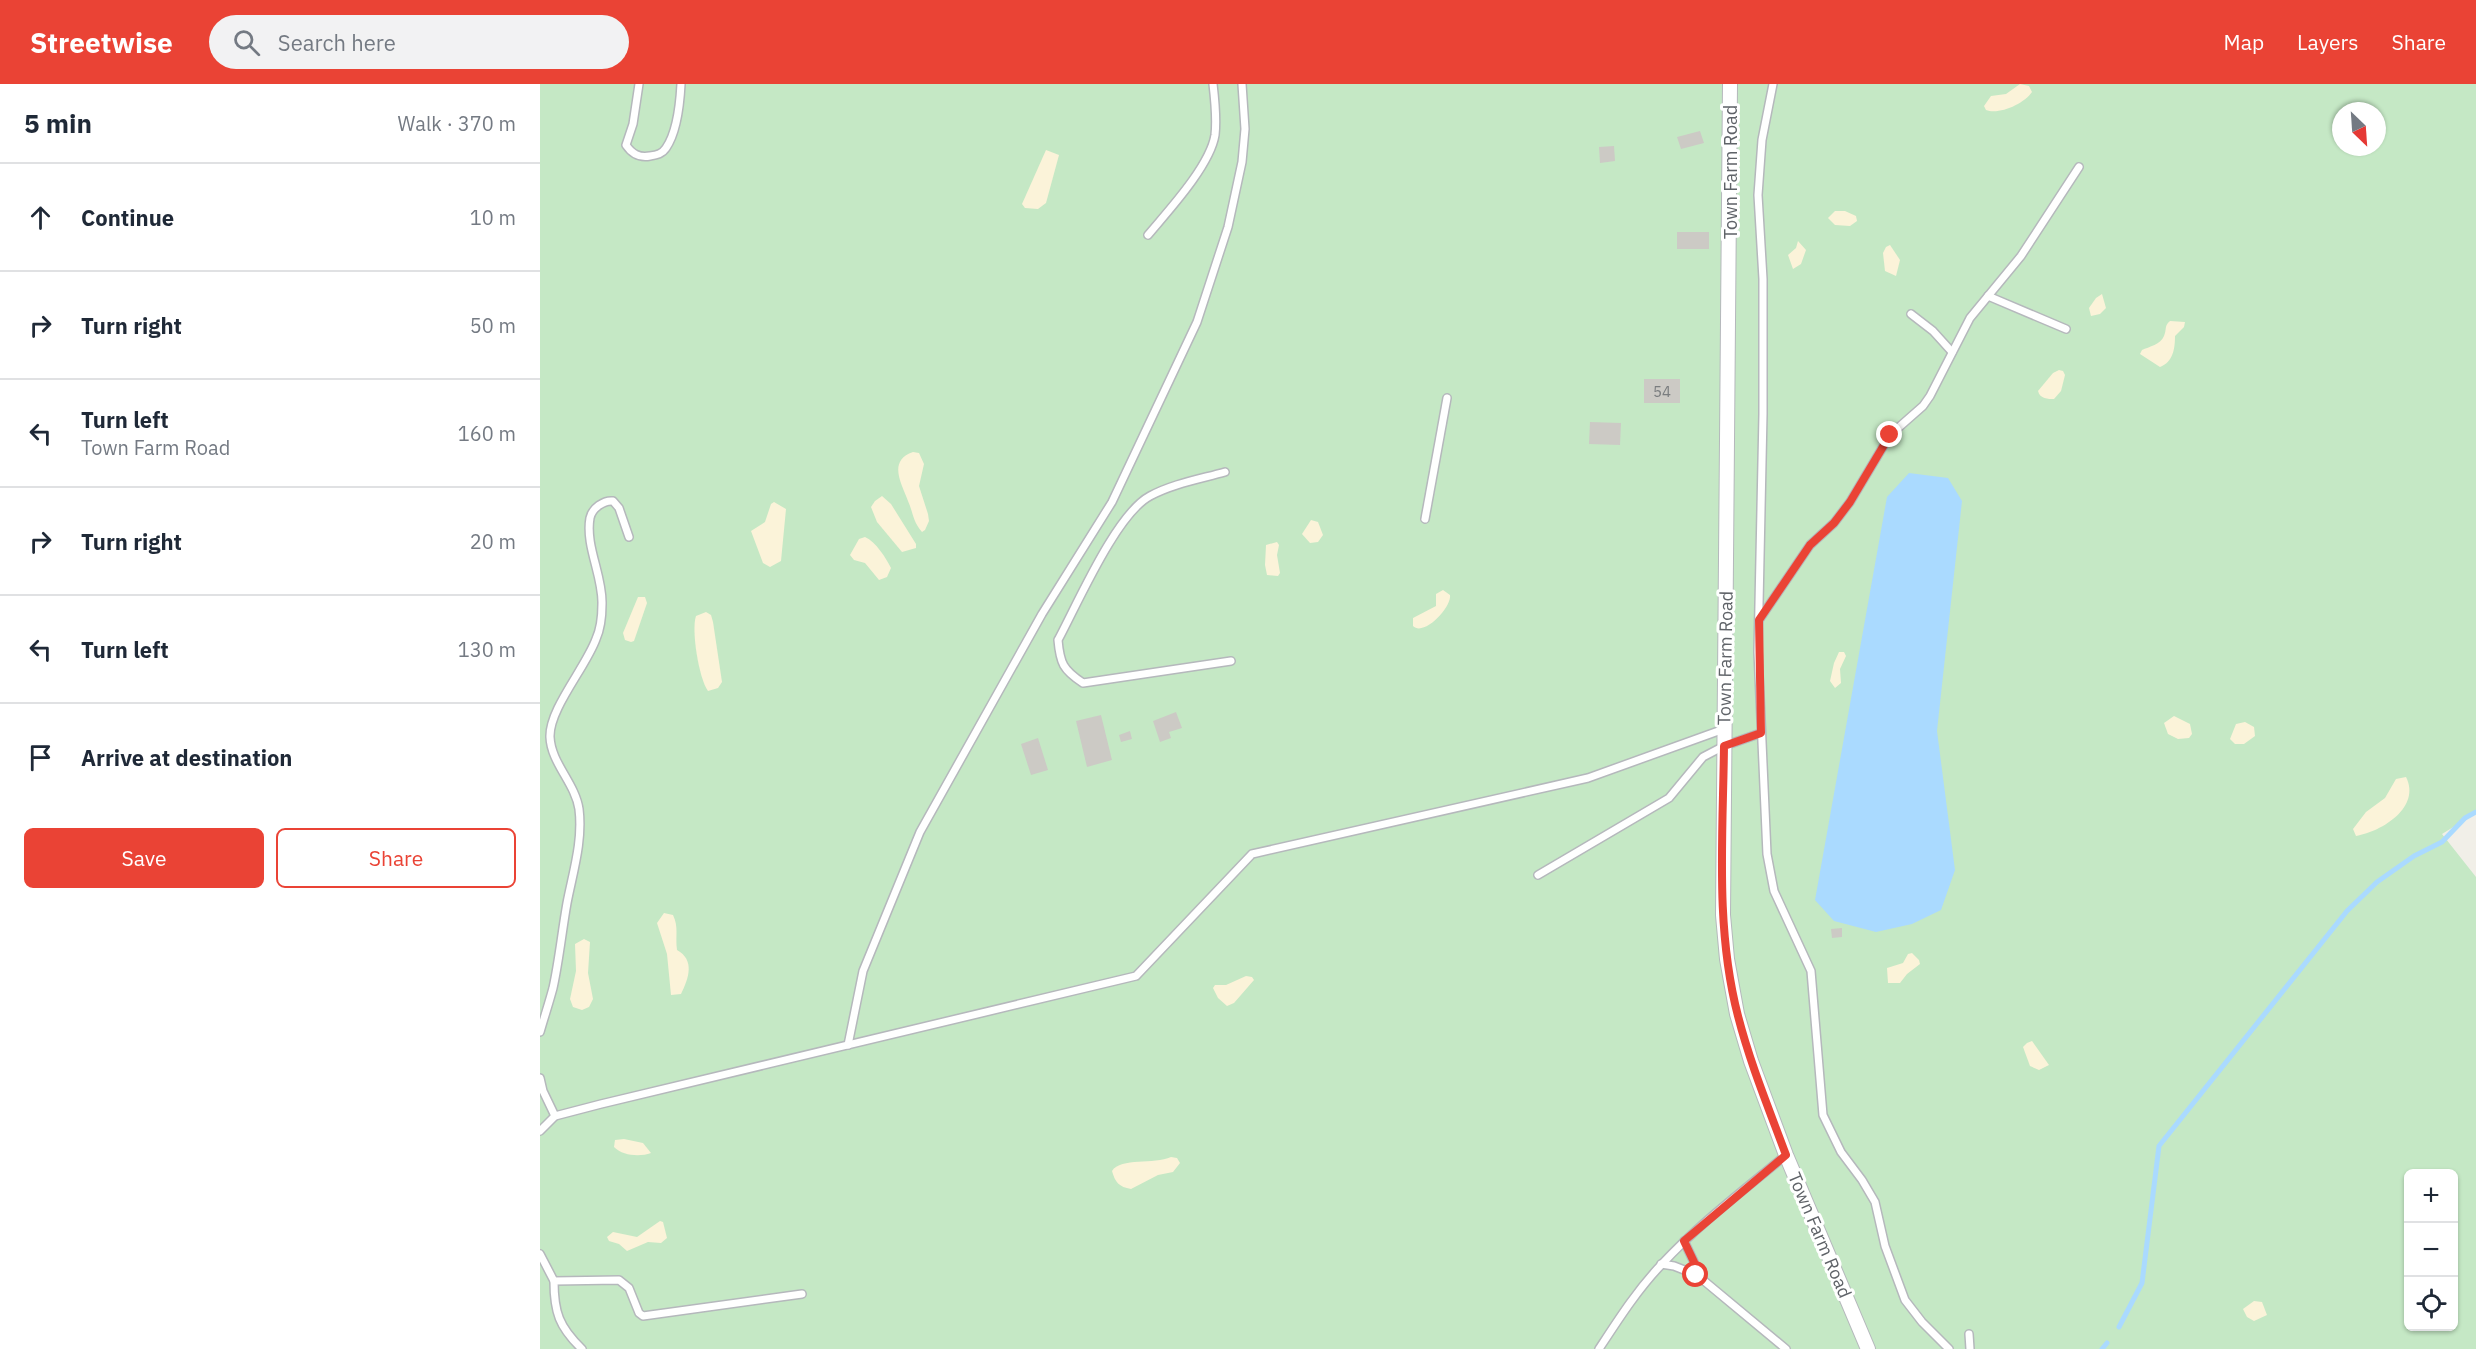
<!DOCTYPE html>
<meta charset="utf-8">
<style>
body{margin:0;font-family:"IBM Plex Sans",sans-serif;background:#f2f2f3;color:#1f2937}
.controls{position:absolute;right:18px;bottom:18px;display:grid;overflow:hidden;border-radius:9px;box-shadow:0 2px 4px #0004}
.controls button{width:54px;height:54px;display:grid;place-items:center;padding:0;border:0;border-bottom:2px solid #e0e1e3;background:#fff;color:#1f2937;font:30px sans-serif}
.compass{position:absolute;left:1792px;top:18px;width:54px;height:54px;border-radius:50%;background:#fff;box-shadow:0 2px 4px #0004;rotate:155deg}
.stop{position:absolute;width:18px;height:18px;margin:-14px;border:4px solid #ea4335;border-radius:50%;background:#fff}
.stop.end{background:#ea4335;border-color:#fff;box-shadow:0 2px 6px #0008}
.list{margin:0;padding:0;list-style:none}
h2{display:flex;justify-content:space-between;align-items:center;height:78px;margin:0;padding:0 24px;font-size:26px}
h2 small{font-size:20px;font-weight:400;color:#747a83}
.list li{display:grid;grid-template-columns:39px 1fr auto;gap:18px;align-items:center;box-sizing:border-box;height:108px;padding:0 24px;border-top:2px solid #e0e1e3}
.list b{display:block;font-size:22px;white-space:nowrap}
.list p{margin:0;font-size:20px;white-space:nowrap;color:#747a83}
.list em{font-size:20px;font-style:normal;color:#747a83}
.actions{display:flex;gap:12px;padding:18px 24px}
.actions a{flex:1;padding:14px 0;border:2px solid #ea4335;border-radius:9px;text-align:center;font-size:21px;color:#ea4335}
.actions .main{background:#ea4335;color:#fff}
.icon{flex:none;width:33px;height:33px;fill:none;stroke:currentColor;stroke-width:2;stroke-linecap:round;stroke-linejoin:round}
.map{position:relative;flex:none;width:1936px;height:1265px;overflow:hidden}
header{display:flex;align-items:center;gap:36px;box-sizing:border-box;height:84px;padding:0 30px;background:#ea4335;color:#fff}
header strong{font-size:28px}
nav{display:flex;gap:33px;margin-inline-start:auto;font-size:21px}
.search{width:420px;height:54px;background:#f2f2f3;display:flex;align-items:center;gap:15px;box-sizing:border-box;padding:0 21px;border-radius:33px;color:#747a83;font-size:22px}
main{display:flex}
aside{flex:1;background:#fff}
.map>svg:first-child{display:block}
.green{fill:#c5e8c5;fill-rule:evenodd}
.sand{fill:#fbf3d9}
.water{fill:#aadaff}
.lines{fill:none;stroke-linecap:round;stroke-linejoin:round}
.stream{stroke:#aadaff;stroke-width:5}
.building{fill:#cccac5}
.lane-casing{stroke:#b5b8bc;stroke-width:10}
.street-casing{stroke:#b5b8bc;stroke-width:16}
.lane{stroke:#fff;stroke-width:7}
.street{stroke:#fff;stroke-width:14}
.route{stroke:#ea4335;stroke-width:8}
.labels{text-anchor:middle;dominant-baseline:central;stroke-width:6;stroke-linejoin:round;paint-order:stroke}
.number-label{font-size:15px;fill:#7a7d7f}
.street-label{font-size:18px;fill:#5f6368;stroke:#fff}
</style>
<header>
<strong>Streetwise</strong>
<div class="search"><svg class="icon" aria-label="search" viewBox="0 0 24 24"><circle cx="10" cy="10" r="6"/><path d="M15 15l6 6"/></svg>Search here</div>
<nav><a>Map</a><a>Layers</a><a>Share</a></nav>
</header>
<main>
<aside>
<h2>5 min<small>Walk · 370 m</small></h2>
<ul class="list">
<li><svg class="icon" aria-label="ahead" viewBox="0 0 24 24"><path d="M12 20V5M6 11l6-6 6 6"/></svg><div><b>Continue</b></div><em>10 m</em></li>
<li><svg class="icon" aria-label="right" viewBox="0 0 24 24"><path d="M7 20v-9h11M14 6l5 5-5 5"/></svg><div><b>Turn right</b></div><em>50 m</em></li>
<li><svg class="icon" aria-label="left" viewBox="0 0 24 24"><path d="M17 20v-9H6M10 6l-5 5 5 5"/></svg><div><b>Turn left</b><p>Town Farm Road</p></div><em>160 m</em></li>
<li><svg class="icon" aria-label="right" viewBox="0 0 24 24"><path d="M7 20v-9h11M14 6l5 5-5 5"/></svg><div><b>Turn right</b></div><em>20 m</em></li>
<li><svg class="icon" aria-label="left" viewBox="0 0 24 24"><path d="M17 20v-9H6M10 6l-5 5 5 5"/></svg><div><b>Turn left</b></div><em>130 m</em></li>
<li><svg class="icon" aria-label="arrive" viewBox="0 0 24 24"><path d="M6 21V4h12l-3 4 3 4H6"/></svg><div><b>Arrive at destination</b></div></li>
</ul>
<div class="actions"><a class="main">Save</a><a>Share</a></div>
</aside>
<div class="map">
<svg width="1936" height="1265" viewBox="0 0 1936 1265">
<rect width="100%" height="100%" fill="#f1efe8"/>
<path class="green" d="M0,0H1936V729L1902,750L1936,793V1265H0ZM1801,27H1837V63H1801ZM1868,1090H1914V1242H1868Z"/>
<g class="sand">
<path d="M1480,0L1489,2L1492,8C1484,20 1459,31 1446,26L1444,22L1451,12L1466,10Z"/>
<path d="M506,66L519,71L506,119L498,125L485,124L482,120Z"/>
<path d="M1295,127H1305L1316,132L1317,137L1310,142L1295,141L1288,134Z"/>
<path d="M1258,157L1266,166L1261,180L1253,185L1248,171L1256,164Z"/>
<path d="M1350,161L1360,176L1356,192L1345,187L1343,169L1346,163Z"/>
<path d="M1562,210L1566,224L1560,230L1551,232L1549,224L1556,214Z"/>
<path d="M1630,237L1645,238L1644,243L1635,252C1635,265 1633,278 1620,283L1600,270L1602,266C1609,263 1621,260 1624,252C1627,245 1624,242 1630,237Z"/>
<path d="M1519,286L1523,287L1525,291L1521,307L1514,315C1508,315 1500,315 1498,307L1513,289Z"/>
<path d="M373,368L379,369L384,380L379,402L388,430L389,437L385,446L382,448C373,438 373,428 368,417C362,400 347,377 373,368Z"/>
<path d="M342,412L351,420L376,460V464L362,468L337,438L331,423L335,417Z"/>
<path d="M234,418L246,425L241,477L230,483L223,479L211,447L225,438L231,420Z"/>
<path d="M771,436L778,438L783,451L778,458L770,459L762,450Z"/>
<path d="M325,453C336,458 346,474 351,484L347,493L339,496L325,479L314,476L310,471L319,455Z"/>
<path d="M737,458L739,461L737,471L740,489L738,492L727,491L725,481L726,461Z"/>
<path d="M903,506L910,511C912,523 884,553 873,542V534L896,522V510Z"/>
<path d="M98,513H105L107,519L94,557L91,558L85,556L83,549Z"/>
<path d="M166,528L171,531L173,538L182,598L178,604L168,607C159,595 151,546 156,532Z"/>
<path d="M1299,568H1304L1306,572L1300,585L1301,599L1295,604L1290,597L1294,579Z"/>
<path d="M1634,632L1650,640L1652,650L1649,654L1638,655L1628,650L1624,639Z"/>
<path d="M1705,638L1714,643L1715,652L1704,660H1695L1690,655L1696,640Z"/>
<path d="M1866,693C1881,723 1843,747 1816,752L1813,745L1826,728L1845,714L1856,695Z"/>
<path d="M124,829L133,831C139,843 135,853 137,866C155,876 149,894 141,910L131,911L127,870L117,839Z"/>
<path d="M44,855L50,858L48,889L53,915L49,923L42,926L33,923L30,915L36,887L35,860Z"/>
<path d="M1372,869L1379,876L1380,880L1367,890L1360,899H1348L1347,884L1363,879L1368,870Z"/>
<path d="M706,892L712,893L714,896L694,919L687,922L678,914L673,904L675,901H686Z"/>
<path d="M1492,957L1509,981L1499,986L1490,982L1483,963L1487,959Z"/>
<path d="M84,1055L103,1059L111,1069C100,1073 83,1072 74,1063L75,1056Z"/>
<path d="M631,1073L637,1074L640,1079L633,1088L618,1091L591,1105C579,1103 575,1098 572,1087C581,1073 614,1081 631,1073Z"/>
<path d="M120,1137L123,1138L127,1154L121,1159L108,1158L87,1167L79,1160L69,1157L67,1153L73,1148L97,1153Z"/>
<path d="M1714,1217L1722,1218L1727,1231L1714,1237L1707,1233L1703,1225Z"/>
</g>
<path class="water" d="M1369,389L1408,394L1422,417L1397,647L1415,786L1401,826L1372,840L1336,848L1294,837L1275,816L1347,413Z"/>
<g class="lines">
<g class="stream">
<path d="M1579,1243L1602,1199L1619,1062L1807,827L1837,798L1874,772L1902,758L1925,734L1936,728"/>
<path d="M1562,1265L1567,1259"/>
</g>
</g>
<g class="building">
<path d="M1160,47L1164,59L1141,65L1137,53Z"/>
<path d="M1074,62L1075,77L1060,79L1059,63Z"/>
<rect x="1137" y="148" width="32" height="17"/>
<rect x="1104" y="295" width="36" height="24"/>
<path d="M1050,338L1081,339L1080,361L1049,360Z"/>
<path d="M636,628L642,644L629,648L631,654L620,658L613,637Z"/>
<path d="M561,631L572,676L547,683L536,637Z"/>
<path d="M590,647L592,655L581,658L579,651Z"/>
<path d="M498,654L508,686L491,691L481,660Z"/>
<path d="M1302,844V853L1292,854L1291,845Z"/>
</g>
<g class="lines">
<g class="lane-casing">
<g id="lane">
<path d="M99,0L93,40L86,61C92,70 99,74 110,72C117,71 122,70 126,64C137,48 140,19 141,0"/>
<path d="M1233,0L1222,56L1218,111L1223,195V330L1218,568L1227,770L1234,807L1271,887L1283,1031L1301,1068L1322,1096L1335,1118L1345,1162L1365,1216L1382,1238L1409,1265"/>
<path d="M608,151C628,127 670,82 675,51C677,34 675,17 673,0"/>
<path d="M1448,212L1526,245"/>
<path d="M1371,230L1393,247L1412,268"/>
<path d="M685,388C660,395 632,400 610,412C576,430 537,521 518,556C520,579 523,586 543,599L691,577"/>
<path d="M885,435L907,314"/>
<path d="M1219,536L1270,461L1294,439L1310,418L1350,351L1383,322L1390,312L1430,234L1481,172L1539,83"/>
<path d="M998,791L1129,714L1163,673L1184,662L1221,649"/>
<path d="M0,948C4,934 9,919 13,904C19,877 22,847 27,819C33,788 43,757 39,725C35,699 11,679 10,653C9,625 46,583 56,555C61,544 62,531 62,520C63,492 45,462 50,434C52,424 64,416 73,417L79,424L89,453"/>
<path d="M308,961L323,887L380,748L502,530L572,418L657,238L688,143L702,78L705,45L702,0"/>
<path d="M0,994L3,1007L15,1032"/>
<path d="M0,1047L15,1032L61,1020L596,892L712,770L1048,694L1184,645"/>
<path d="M0,1170L14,1197"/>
<path d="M1121,1180L1134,1182L1157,1191L1154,1178L1144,1157"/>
<path d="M1157,1191L1246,1265"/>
<path d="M1429,1250L1430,1265"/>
<path d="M42,1265C19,1243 14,1228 14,1197L79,1196L89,1204L99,1229L103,1232L262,1210"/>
<path d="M1059,1265C1078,1236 1097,1206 1122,1180C1159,1140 1204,1106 1246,1071"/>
</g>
</g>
<g class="street-casing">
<path id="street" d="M1190,0L1183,831L1187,875L1197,930L1211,977L1246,1071L1328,1265"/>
</g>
<use href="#lane" class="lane"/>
<use href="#street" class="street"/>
</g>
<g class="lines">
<path class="route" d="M1156,1191L1154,1178L1144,1157L1246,1071C1229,1025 1210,979 1198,932C1175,844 1183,751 1184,662L1221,649L1219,536L1270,461L1294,439L1310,418L1350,351"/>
</g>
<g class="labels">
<g class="number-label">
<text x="1122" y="307">54</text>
</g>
<g class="street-label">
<text transform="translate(1190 88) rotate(-90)">Town Farm Road</text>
<text transform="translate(1185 574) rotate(-89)">Town Farm Road</text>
<text transform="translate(1280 1151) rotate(67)">Town Farm Road</text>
</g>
</g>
</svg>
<div class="controls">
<button>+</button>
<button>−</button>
<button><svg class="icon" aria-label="locate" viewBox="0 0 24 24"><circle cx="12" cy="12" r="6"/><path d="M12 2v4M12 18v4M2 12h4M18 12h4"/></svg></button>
</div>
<svg class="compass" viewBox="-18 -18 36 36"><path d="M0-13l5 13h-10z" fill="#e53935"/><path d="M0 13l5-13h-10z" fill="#747a83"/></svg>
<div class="stop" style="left:1156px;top:1191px"></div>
<div class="stop end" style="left:1350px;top:351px"></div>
</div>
</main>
